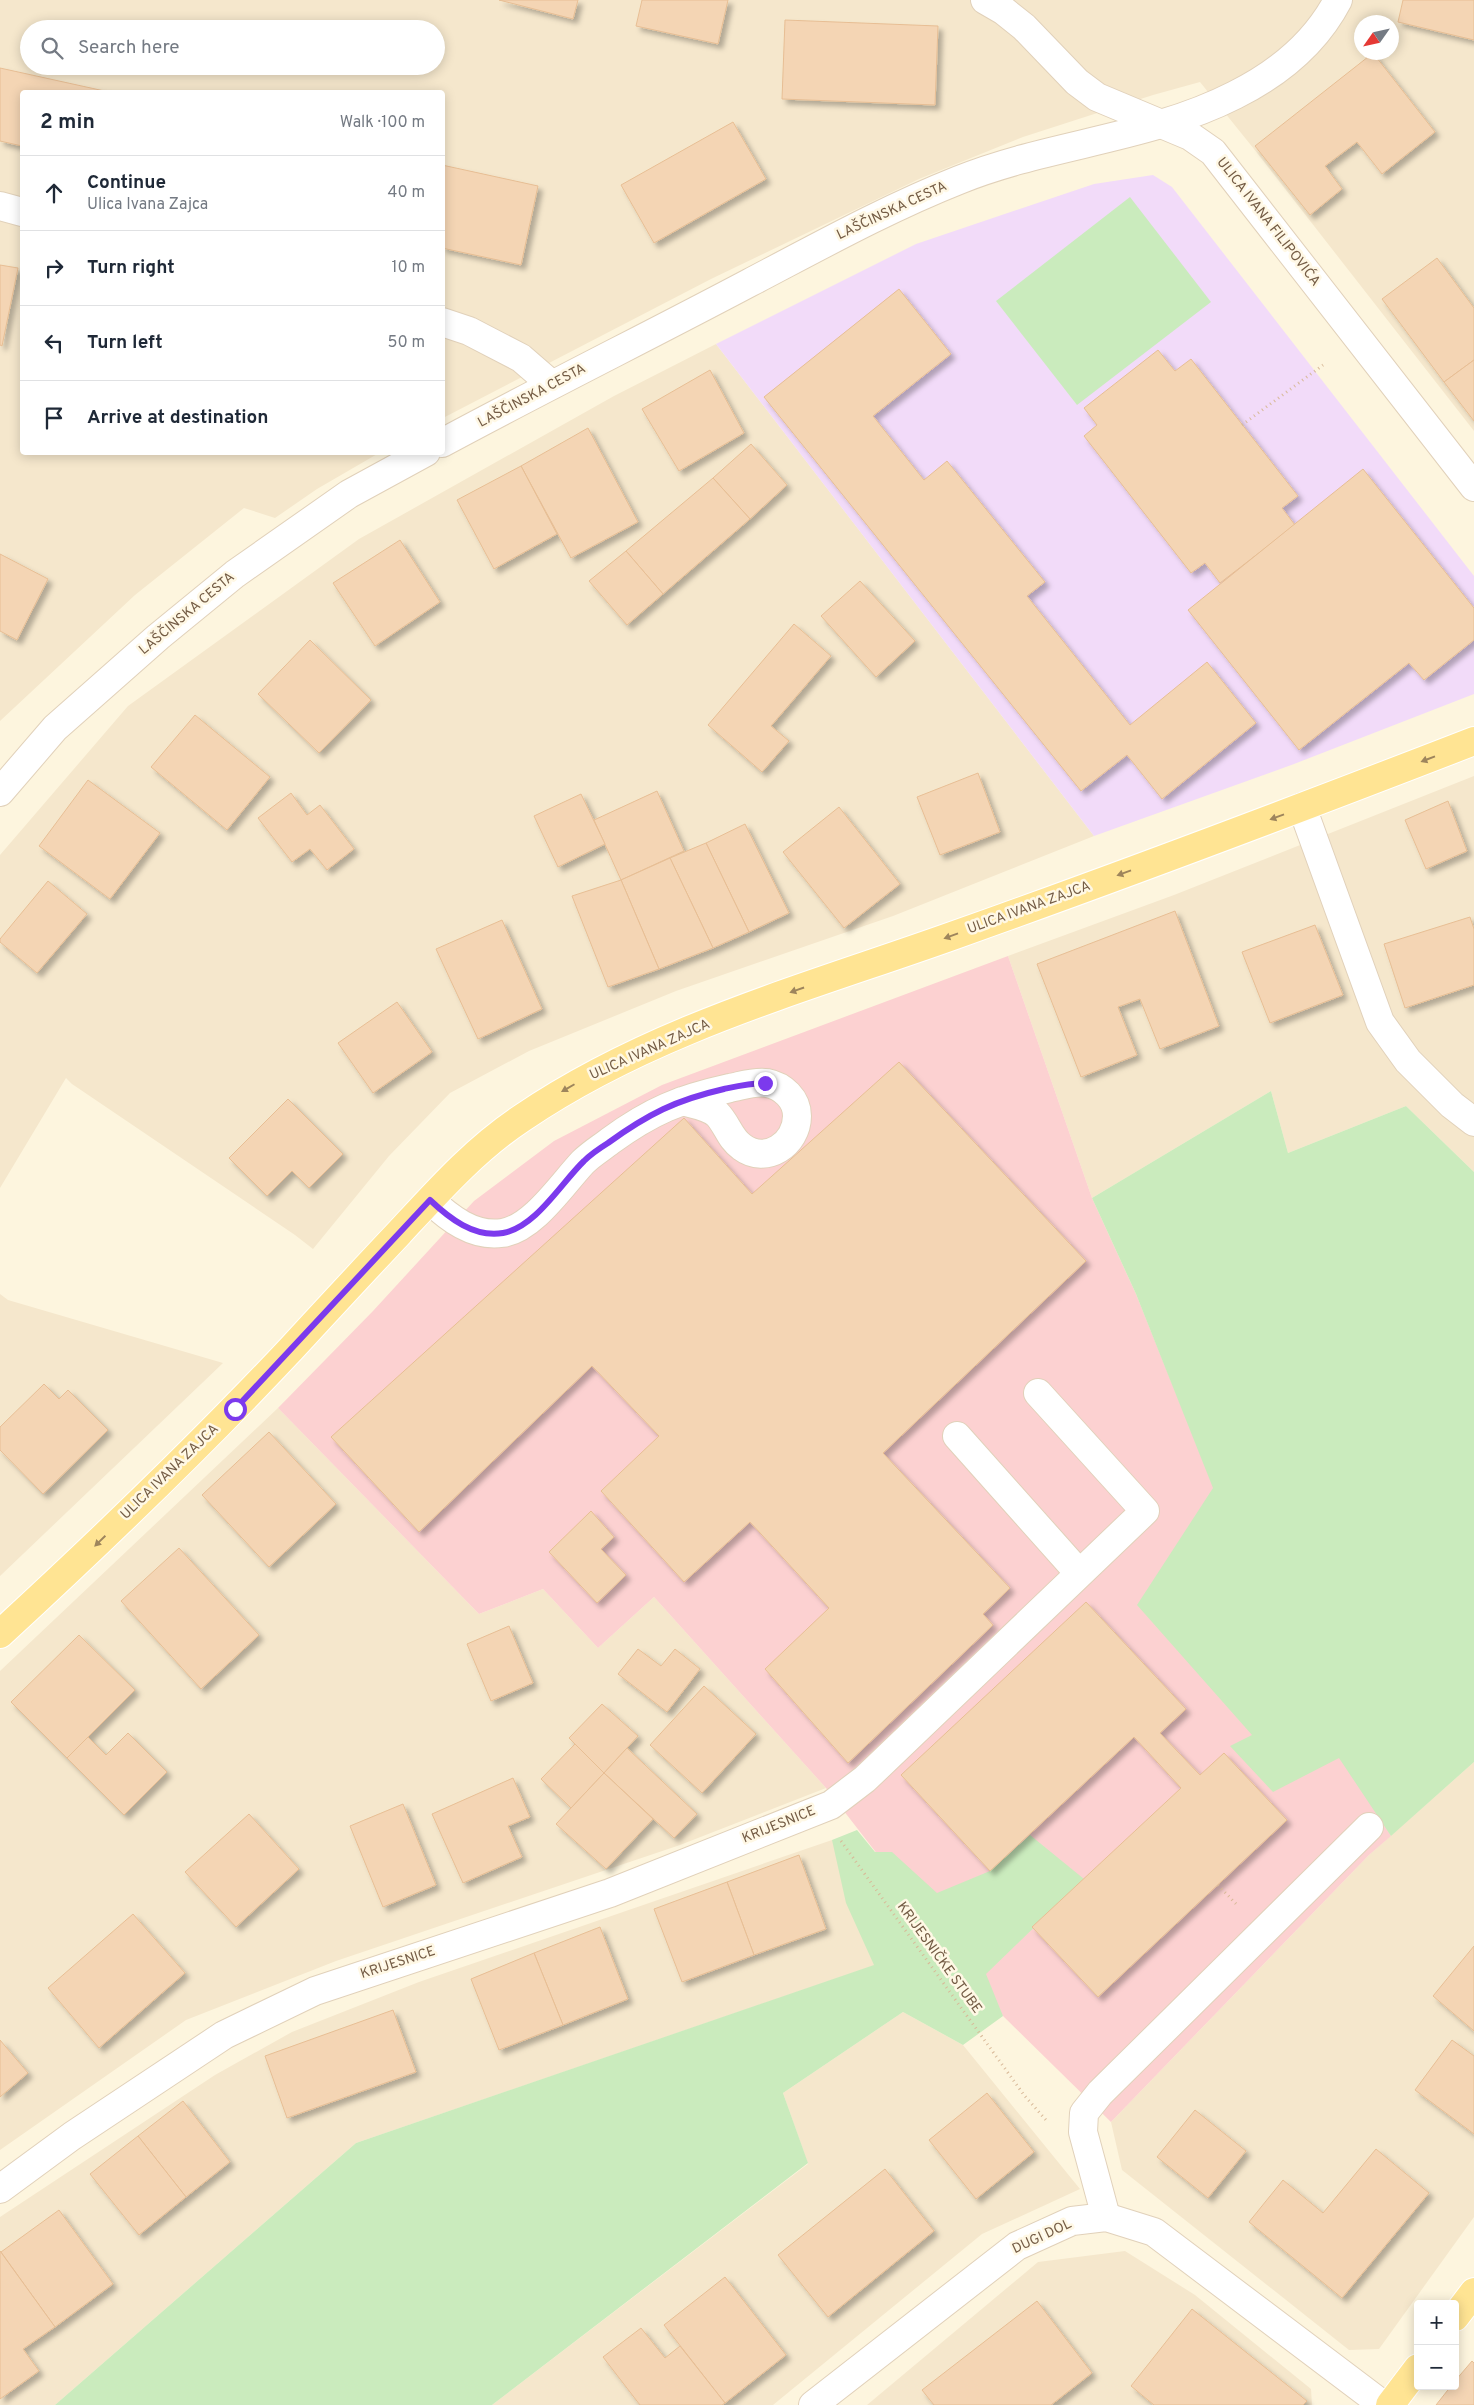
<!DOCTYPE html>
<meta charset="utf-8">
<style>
body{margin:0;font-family:Overpass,sans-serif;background:#f2f2f3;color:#1f2937}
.controls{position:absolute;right:15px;bottom:15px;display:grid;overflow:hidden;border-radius:5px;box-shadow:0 2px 12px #0003}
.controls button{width:45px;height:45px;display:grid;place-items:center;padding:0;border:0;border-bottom:1px solid #e0e1e3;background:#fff;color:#1f2937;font:25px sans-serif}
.compass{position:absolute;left:1354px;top:15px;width:45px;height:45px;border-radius:50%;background:#fff;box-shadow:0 2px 12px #0003;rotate:236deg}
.stop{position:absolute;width:15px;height:15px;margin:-11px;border:4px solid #7c3aed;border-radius:50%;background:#fff}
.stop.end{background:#7c3aed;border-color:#fff;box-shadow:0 1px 5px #0008}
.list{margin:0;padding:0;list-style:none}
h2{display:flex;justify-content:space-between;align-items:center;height:65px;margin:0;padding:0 20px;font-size:21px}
h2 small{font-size:16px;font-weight:400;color:#747a83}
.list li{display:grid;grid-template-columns:32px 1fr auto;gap:15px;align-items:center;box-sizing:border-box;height:75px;padding:0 20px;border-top:1px solid #e0e1e3}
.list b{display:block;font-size:19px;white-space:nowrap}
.list p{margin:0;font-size:16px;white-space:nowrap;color:#747a83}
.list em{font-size:16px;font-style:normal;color:#747a83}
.icon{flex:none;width:28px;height:28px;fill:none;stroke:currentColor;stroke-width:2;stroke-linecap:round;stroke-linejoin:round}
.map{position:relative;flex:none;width:1474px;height:2405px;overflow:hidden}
.search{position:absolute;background:#fff;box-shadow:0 2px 12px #0003;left:20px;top:20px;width:425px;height:55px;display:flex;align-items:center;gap:12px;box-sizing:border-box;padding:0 18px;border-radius:28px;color:#747a83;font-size:19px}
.panel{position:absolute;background:#fff;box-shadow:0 2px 12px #0003;left:20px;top:90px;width:425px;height:365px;border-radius:5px}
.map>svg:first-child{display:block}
.residential{fill:#f5e7cc;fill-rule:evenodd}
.education{fill:#f2dbf9}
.medical{fill:#fcd1d1}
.green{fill:#caebbd}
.building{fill:#f4d5b4;stroke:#e7be94;filter:url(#shadow)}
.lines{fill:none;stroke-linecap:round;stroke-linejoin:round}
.minor-casing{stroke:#e1d1ba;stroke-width:30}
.major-casing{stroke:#fff;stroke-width:30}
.path{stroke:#d8b998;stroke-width:3;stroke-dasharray:1 4;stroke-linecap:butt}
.minor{stroke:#fff;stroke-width:28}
.major{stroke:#ffe493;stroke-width:28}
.oneway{fill:#9e855c}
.route{stroke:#7c3aed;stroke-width:6}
.labels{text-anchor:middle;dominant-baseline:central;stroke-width:5;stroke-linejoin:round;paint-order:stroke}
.street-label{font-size:14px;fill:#745c45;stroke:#fff8e5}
</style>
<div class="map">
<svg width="1474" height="2405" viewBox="0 0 1474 2405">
<defs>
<filter id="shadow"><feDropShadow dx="4.5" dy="4.5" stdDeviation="2.5" flood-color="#0004"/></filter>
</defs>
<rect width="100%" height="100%" fill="#fdf5de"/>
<g class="residential">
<path d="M0,0H1474V431L1254,149L1200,82L1153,95L1023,137L919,179L711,279L443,418L442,92H22V452L379,453L317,489L275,518L244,508L135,595L0,721ZM1362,22H1392V52H1362ZM29,29H436V66H29Z"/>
<path d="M716,344L1094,836L893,916L676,991L529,1051L450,1093L389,1156L313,1249L295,1235L72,1084L66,1078L0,1188V855L128,706L359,539L614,396Z"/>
<path d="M1474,776V1172L1406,1106L1288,1153L1271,1091L1092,1198L1008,956L1174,895Z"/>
<path d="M0,1294L8,1300L223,1363L0,1576Z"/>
<path d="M278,1408L479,1614L543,1589L598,1648L654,1597L826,1788L680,1845L336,1961L186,2020L0,2150V1671Z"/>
<path d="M1474,1762V2217L1379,2349L1349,2350L1122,2170L1111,2122L1369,1855Z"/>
<path d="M832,1840L896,1958L356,2143L55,2405H0V2217L215,2075L292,2032L419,1982Z"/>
<path d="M903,2012L963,2045L1080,2189L982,2234L773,2405H492L808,2164L783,2093Z"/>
<path d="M1125,2251L1195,2295L1311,2389L1312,2405H867L1038,2262Z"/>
</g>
<path class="education" d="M1153,175L1172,187L1474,576V694L1294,764L1094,836L716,344L916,244L1094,184Z"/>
<path class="medical" d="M1008,956L1092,1198L1136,1294L1214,1488L1391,1836L1369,1855L1111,2122L1003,2016L826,1788L654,1597L598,1648L543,1589L479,1614L278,1408L373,1311L474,1201L554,1141L662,1085Z"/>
<g class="green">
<path d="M1130,197L1211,302L1077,405L996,301Z"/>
<path d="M1271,1091L1288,1153L1406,1106L1474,1172V1762L1391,1836L1339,1758L1273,1792L1230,1746L1252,1735L1137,1605L1213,1488L1136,1294L1092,1198Z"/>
<path d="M857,1830L875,1852H892L937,1893L990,1871L1030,1835L1084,1879L986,1974L1003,2016L963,2045L903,2012L783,2093L808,2163L492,2405H55L356,2143L874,1965L846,1903L832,1840Z"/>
</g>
<g class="building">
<path d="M499,0H578L573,19Z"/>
<path d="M642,0H728L718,44L636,26Z"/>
<path d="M1403,0H1474V40L1398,22Z"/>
<path d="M785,20L938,26L935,105L782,99Z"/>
<path d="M1373,53L1435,132L1382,174L1357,142L1325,166L1342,189L1310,215L1255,146Z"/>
<path d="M0,68L109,92H22V146L0,141Z"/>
<path d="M733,122L766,179L654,243L621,185Z"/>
<path d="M442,165L538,186L521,265L442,248Z"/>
<path d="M1437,258L1474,308V360L1444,382L1382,299Z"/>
<path d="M0,265L18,268L2,346L0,345Z"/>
<path d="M899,289L951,354L873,416L924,480L947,461L1045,582L1027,596L1130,725L1207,662L1256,723L1162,799L1127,755L1081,791L764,397Z"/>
<path d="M1158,350L1175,371L1191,359L1298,496L1282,508L1295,525L1220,583L1205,563L1191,573L1084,436L1097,425L1084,408Z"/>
<path d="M1474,360V421L1444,382Z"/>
<path d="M710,370L744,433L679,471L642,409Z"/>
<path d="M588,428L638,522L571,558L521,466Z"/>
<path d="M751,444L787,485L750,519L713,478Z"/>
<path d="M521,466L557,534L494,569L457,500Z"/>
<path d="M1363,469L1474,608V640L1424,680L1409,663L1299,750L1188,610Z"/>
<path d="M713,478L750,519L663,594L626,551Z"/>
<path d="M400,540L440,602L375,646L333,583Z"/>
<path d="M626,551L663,594L627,625L589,581Z"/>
<path d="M0,554L48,579L17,640L0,631Z"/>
<path d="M860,581L915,641L876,677L821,616Z"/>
<path d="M794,624L831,656L771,726L789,741L762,772L708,725Z"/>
<path d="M310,640L371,700L319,753L258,694Z"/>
<path d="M195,715L270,777L227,830L151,767Z"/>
<path d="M978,773L1000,832L940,855L917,797Z"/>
<path d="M88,780L160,833L110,899L39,846Z"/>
<path d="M657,791L684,851L621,880L594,820Z"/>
<path d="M291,793L307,815L320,805L354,849L327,870L310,849L292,862L258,818Z"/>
<path d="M581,794L605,844L558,867L534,816Z"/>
<path d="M1448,801L1467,851L1426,869L1405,820Z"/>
<path d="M839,807L900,884L844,928L783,852Z"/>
<path d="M745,824L789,913L749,932L706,843Z"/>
<path d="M706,843L749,932L713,948L670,858Z"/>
<path d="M670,858L713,948L659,969L621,880Z"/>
<path d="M621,880L659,969L608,987L572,896Z"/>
<path d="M48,881L87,914L37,973L0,942V939Z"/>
<path d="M1175,911L1219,1026L1160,1049L1140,999L1118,1007L1137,1055L1081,1077L1037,964Z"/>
<path d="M1470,917L1474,929V985L1405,1008L1384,944Z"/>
<path d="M502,920L542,1009L478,1039L436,949Z"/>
<path d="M1315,925L1343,995L1270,1023L1242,952Z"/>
<path d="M397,1002L432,1052L373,1093L338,1043Z"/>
<path d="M899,1062L1086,1261L883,1453L1010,1588L983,1614L993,1625L848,1763L765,1669L829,1608L750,1522L684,1582L601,1491L659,1436L592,1366L419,1532L331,1437L684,1118L752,1194Z"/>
<path d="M288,1099L343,1154L309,1188L292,1171L267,1196L229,1158Z"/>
<path d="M44,1384L59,1399L68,1390L108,1430L43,1494L0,1450V1427Z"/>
<path d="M269,1432L336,1504L269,1567L202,1495Z"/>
<path d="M591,1511L614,1537L601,1549L626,1575L597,1603L549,1552Z"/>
<path d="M179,1548L259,1635L201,1689L121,1601Z"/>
<path d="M1086,1602L1186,1709L1160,1733L1200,1775L1224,1753L1287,1820L1098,1997L1032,1927L1181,1788L1134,1737L990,1871L901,1775Z"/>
<path d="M509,1626L533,1683L491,1701L467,1644Z"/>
<path d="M79,1635L135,1690L67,1758L11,1702Z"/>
<path d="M638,1649L661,1666L675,1649L700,1669L667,1712L618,1674Z"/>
<path d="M704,1686L756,1734L702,1793L650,1745Z"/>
<path d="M602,1704L638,1736L604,1773L569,1738Z"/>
<path d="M128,1733L167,1772L124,1815L67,1758L88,1737L106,1755Z"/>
<path d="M575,1744L604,1773L571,1808L541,1779Z"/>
<path d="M627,1748L697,1814L674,1838L604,1773Z"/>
<path d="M604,1773L653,1819L606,1869L556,1824Z"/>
<path d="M513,1778L530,1817L508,1826L522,1857L463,1883L432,1814Z"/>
<path d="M403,1804L436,1885L383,1907L350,1826Z"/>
<path d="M249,1814L299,1869L236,1927L185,1872Z"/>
<path d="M799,1855L826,1929L754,1955L727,1882Z"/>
<path d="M727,1882L754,1955L682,1982L654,1909Z"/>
<path d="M133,1914L185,1973L99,2048L48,1988Z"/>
<path d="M600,1927L628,1999L563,2025L534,1953Z"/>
<path d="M1474,1946V2031L1433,1996Z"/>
<path d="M534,1953L563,2025L499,2050L471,1979Z"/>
<path d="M393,2010L416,2072L287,2118L265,2056Z"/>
<path d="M0,2040L28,2073L0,2097Z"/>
<path d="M1452,2040L1474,2056V2134L1415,2090Z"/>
<path d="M987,2093L1034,2152L976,2199L929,2140Z"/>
<path d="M183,2101L230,2162L186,2197L138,2136Z"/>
<path d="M1195,2110L1246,2151L1208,2198L1157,2157Z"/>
<path d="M138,2136L186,2197L139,2235L90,2174Z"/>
<path d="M1376,2149L1429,2193L1342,2298L1249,2222L1283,2180L1323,2213Z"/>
<path d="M885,2169L934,2231L828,2317L778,2255Z"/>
<path d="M59,2210L113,2284L55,2327L1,2252Z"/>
<path d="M0,2251L55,2327L23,2349L39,2371L0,2399Z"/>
<path d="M725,2277L786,2355L725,2403L664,2325Z"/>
<path d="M1037,2301L1092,2373L1051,2405H934L922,2390Z"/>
<path d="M1192,2309L1307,2401L1303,2405H1154L1131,2386Z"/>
<path d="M641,2328L665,2358L680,2346L725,2403L722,2405H640L603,2357Z"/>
<path d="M1472,2361L1474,2363V2405H1436L1451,2386H1455V2381Z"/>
</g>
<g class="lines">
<g class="minor-casing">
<g id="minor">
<path d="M985,0L1004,11L1024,27L1077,82L1097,97L1190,136L1213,152L1474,487"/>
<path d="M0,206L22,212"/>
<path d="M442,322L469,331L521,358L551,384"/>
<path d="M442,443C544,388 647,337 749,283C818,247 886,209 959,180C1048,144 1149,139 1235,95C1279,73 1315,44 1338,0"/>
<path d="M0,792L55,728L158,637L235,574L349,494L426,452"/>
<path d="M1302,807L1380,1022L1408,1061L1452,1105L1474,1122"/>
<path d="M430,1200C449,1218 473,1237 502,1233C533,1229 563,1183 583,1162C591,1154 601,1148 610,1141C651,1111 680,1099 730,1088C741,1086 754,1081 767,1083C783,1086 797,1099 797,1116C797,1144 766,1165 742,1147C730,1139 727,1124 717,1114C708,1106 693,1104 682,1101"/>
<path d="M957,1436L1079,1573"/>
<path d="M0,2189L72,2136L224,2035L315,1991L610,1893L831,1805L865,1779L1145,1511L1038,1393"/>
<path d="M1106,2217L1083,2132L1084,2113L1100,2093L1369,1827"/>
<path d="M813,2405L1017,2246L1072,2221L1106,2217L1154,2232L1383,2405"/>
</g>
</g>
<g class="major-casing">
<g id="major">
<path d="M0,1634C100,1542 198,1448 291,1349C327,1310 363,1271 399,1233C437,1192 475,1149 522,1118C651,1030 806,988 952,936C1127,874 1301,808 1474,741"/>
<path d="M1455,2317L1474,2292"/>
<path d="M1390,2405L1418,2368"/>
</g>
</g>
<g class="path">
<path d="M1242,425L1323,365"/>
<path d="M841,1841L1024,2095L1046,2120"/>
<path d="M1218,1885L1238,1906"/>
</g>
<use href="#minor" class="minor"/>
<use href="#major" class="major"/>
</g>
<defs><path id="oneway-solid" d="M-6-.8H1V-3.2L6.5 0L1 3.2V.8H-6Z" transform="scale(1.25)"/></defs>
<g class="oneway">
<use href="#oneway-solid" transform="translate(1428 759) rotate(159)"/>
<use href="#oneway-solid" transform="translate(1277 817) rotate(160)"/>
<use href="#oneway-solid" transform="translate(1124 873) rotate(160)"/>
<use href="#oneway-solid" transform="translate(951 936) rotate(160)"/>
<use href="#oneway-solid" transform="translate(797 990) rotate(161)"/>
<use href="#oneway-solid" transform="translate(568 1088) rotate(150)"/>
<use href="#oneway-solid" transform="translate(100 1541) rotate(136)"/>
</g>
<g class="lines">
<path class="route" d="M235,1409L430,1200C449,1218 474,1238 503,1233C536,1227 561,1183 584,1161C591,1154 600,1148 608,1143C648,1114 676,1100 724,1089C738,1086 751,1083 765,1083"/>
</g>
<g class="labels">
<g class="street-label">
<text transform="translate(892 211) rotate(-25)">LAŠČINSKA CESTA</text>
<text transform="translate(1268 222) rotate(52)">ULICA IVANA FILIPOVIĆA</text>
<text transform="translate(532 396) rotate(-28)">LAŠČINSKA CESTA</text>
<text transform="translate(187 614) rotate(-40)">LAŠČINSKA CESTA</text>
<text transform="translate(1029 908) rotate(-20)">ULICA IVANA ZAJCA</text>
<text transform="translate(650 1050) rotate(-24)">ULICA IVANA ZAJCA</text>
<text transform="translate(170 1472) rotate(-44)">ULICA IVANA ZAJCA</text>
<text transform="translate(779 1825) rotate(-22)">KRIJESNICE</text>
<text transform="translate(939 1958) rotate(54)">KRIJESNIČKE STUBE</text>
<text transform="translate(398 1963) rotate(-18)">KRIJESNICE</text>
<text transform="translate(1042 2237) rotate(-25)">DUGI DOL</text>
</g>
</g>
</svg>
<div class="controls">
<button>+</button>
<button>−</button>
</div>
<svg class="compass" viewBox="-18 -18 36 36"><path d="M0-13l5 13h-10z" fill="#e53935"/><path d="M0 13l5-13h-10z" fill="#747a83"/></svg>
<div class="stop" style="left:235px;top:1409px"></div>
<div class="stop end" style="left:765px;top:1083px"></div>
<div class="search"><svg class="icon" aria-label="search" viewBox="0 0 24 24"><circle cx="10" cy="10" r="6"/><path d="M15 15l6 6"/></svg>Search here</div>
<section class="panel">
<h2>2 min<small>Walk · 100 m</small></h2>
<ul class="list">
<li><svg class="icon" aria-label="ahead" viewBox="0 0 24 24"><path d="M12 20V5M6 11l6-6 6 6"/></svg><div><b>Continue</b><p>Ulica Ivana Zajca</p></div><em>40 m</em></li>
<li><svg class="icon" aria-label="right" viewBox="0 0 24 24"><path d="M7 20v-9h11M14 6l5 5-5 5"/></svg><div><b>Turn right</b></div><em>10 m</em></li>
<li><svg class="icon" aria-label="left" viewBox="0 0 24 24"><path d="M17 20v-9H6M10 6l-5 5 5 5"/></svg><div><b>Turn left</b></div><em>50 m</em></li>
<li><svg class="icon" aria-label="arrive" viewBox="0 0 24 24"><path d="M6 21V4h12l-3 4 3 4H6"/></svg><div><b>Arrive at destination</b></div></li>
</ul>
</section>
</div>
